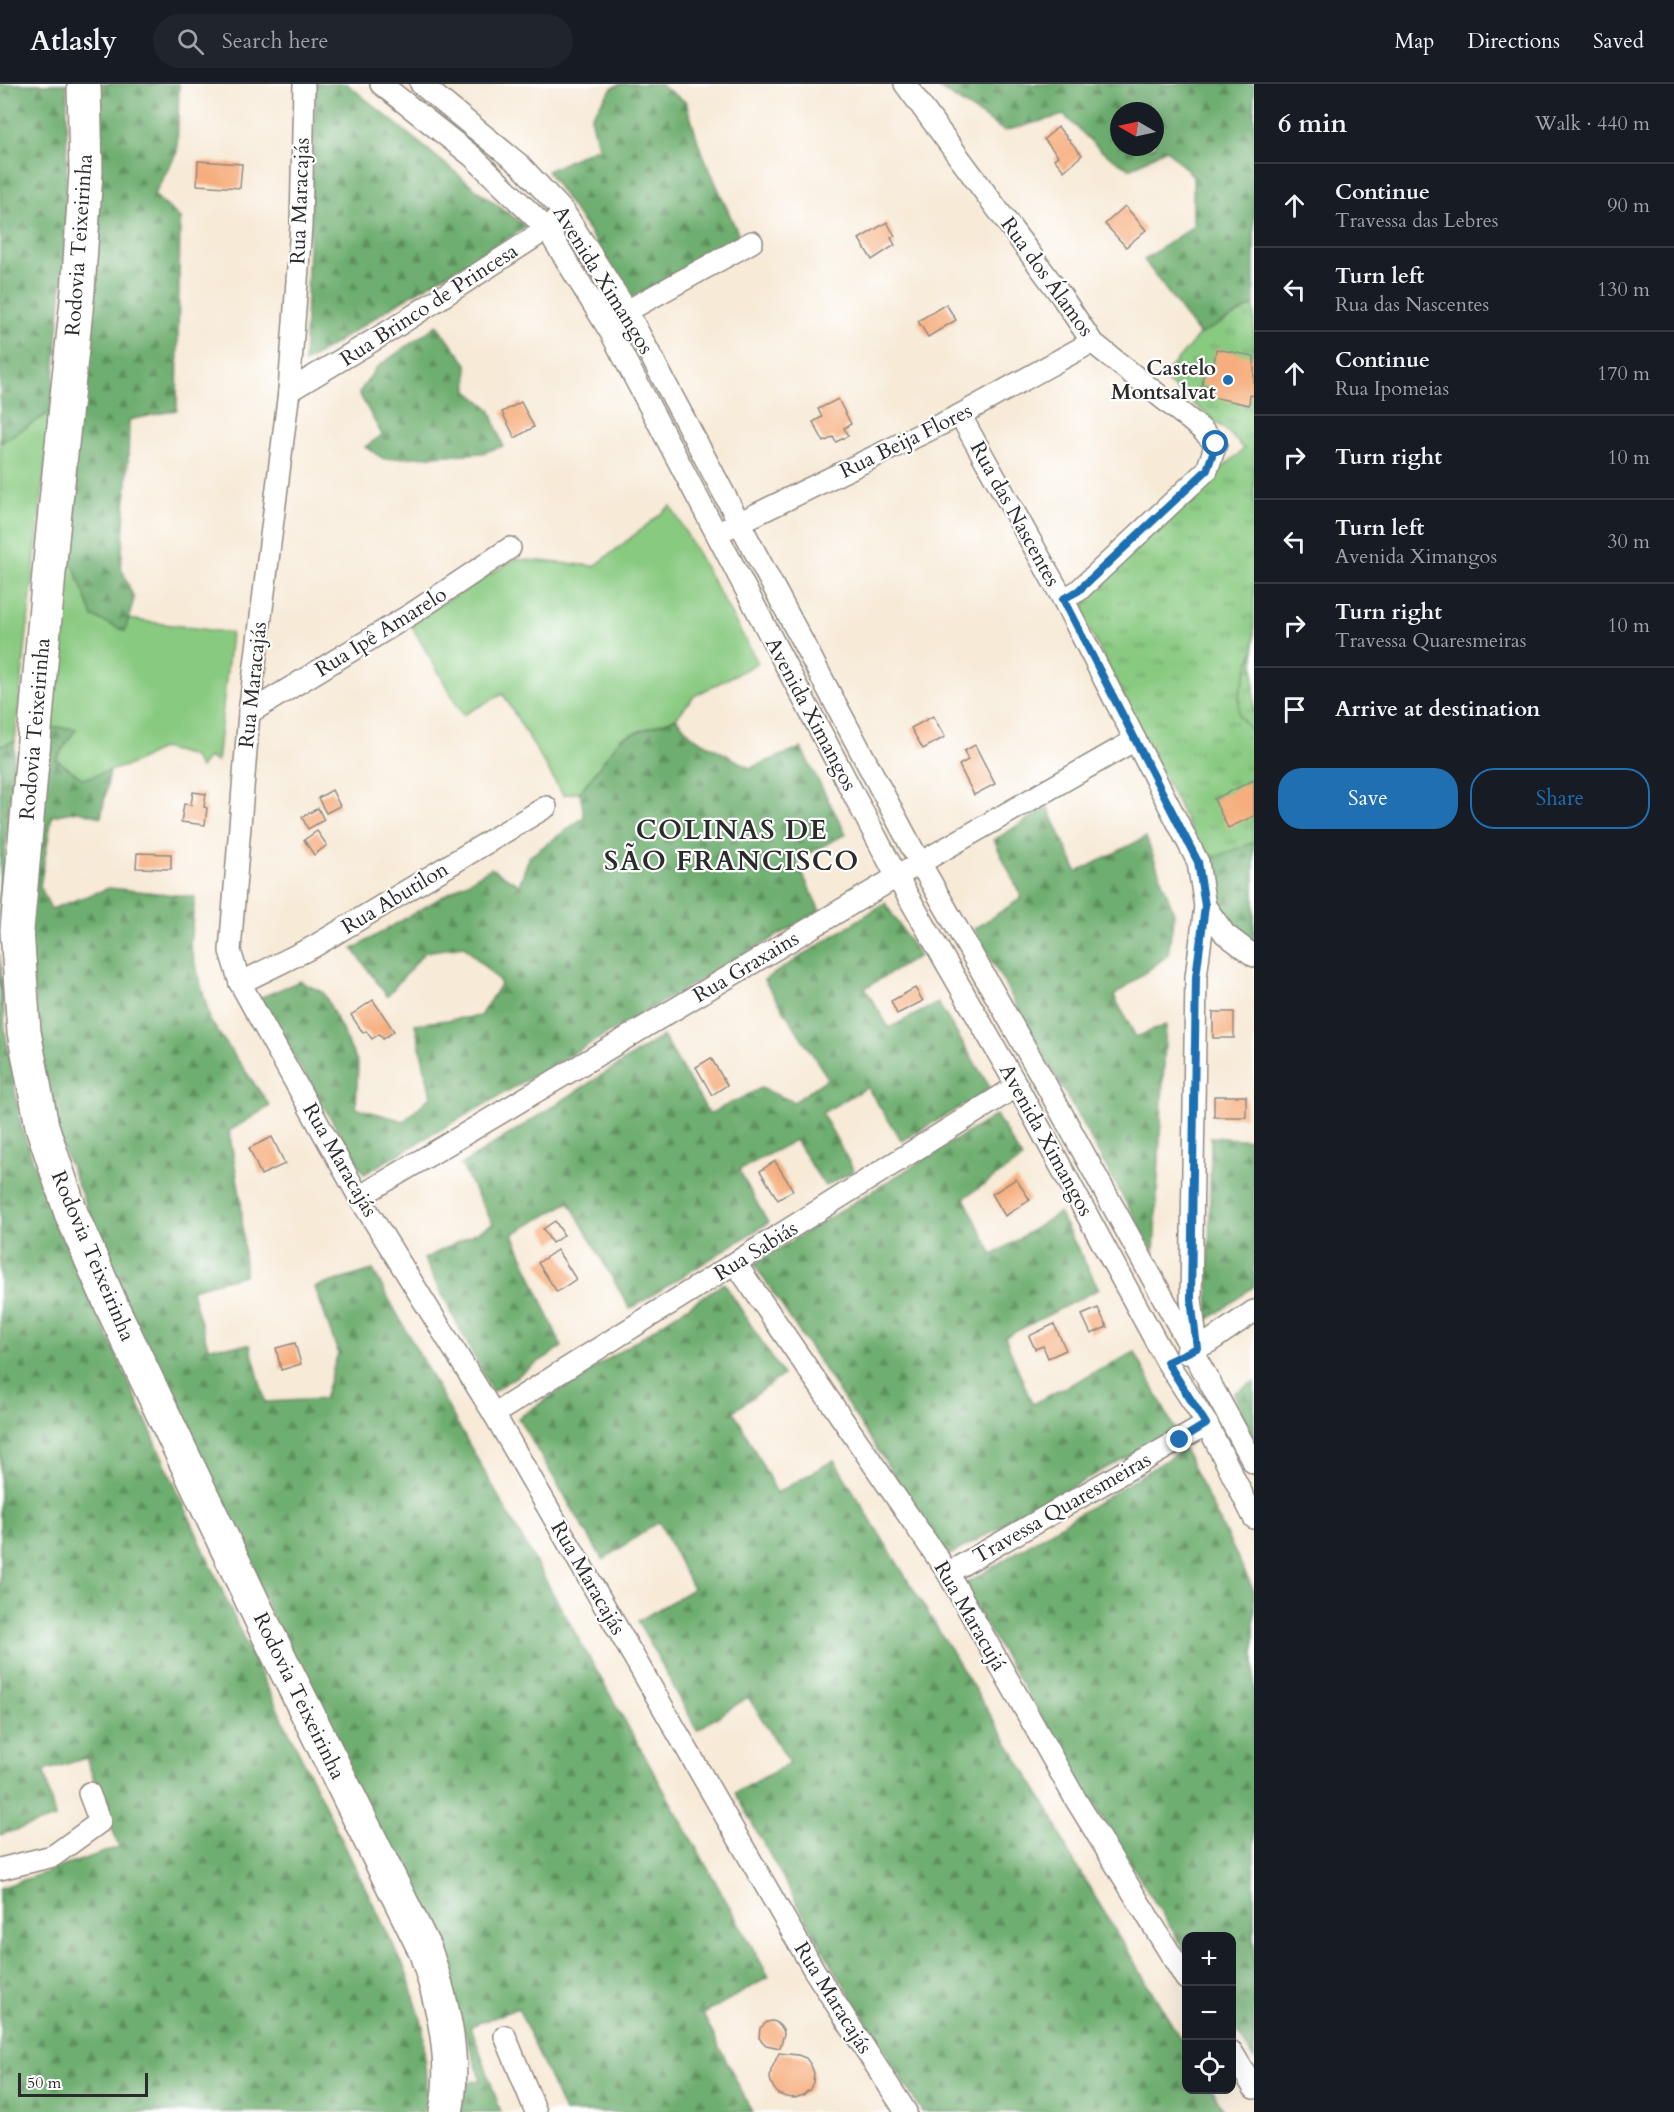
<!DOCTYPE html>
<meta charset="utf-8">
<style>
body{margin:0;font-family:Cardo,serif;background:#20242c;color:#f1f3f6}
.controls{position:absolute;right:18px;bottom:18px;display:grid;overflow:hidden;border-radius:12px;box-shadow:0 6px 24px #0002}
.controls button{width:54px;height:54px;display:grid;place-items:center;padding:0;border:0;border-bottom:2px solid #363941;background:#171b24;color:#f1f3f6;font:30px sans-serif}
.compass{position:absolute;left:1110px;top:18px;width:54px;height:54px;border-radius:50%;background:#171b24;box-shadow:0 6px 24px #0002;rotate:279deg}
.scale{position:absolute;left:18px;bottom:15px;width:130px;box-sizing:border-box;padding-left:6px;border:3px solid #2b2b2b;border-top:0;font-size:16px;line-height:21px;white-space:nowrap;color:#2b2b2b;-webkit-text-stroke:4px #fff;paint-order:stroke}
.stop{position:absolute;width:18px;height:18px;margin:-14px;border:4px solid #1f6fb2;border-radius:50%;background:#fff}
.stop.end{background:#1f6fb2;border-color:#fff;box-shadow:0 2px 6px #0008}
.list{margin:0;padding:0;list-style:none}
h2{display:flex;justify-content:space-between;align-items:center;height:78px;margin:0;padding:0 24px;font-size:26px}
h2 small{font-size:20px;font-weight:400;color:#9ea1a6}
.list li{display:grid;grid-template-columns:39px 1fr auto;gap:18px;align-items:center;box-sizing:border-box;height:84px;padding:0 24px;border-top:2px solid #363941}
.list b{display:block;font-size:22px;white-space:nowrap}
.list p{margin:0;font-size:20px;white-space:nowrap;color:#9ea1a6}
.list em{font-size:20px;font-style:normal;color:#9ea1a6}
.actions{display:flex;gap:12px;padding:18px 24px}
.actions a{flex:1;padding:14px 0;border:2px solid #1f6fb2;border-radius:24px;text-align:center;font-size:21px;color:#1f6fb2}
.actions .main{background:#1f6fb2;color:#fff}
.icon{flex:none;width:33px;height:33px;fill:none;stroke:currentColor;stroke-width:2;stroke-linecap:round;stroke-linejoin:round}
.map{position:relative;flex:none;width:1254px;height:2028px;overflow:hidden}
header{display:flex;align-items:center;gap:36px;box-sizing:border-box;height:84px;padding:0 30px;background:#171b24;border-bottom:2px solid #363941}
header strong{font-size:28px}
nav{display:flex;gap:33px;margin-inline-start:auto;font-size:21px}
.search{width:420px;height:54px;background:#20242c;display:flex;align-items:center;gap:15px;box-sizing:border-box;padding:0 21px;border-radius:33px;color:#9ea1a6;font-size:22px}
main{display:flex}
aside{flex:1;background:#171b24}
.map>svg:first-child{display:block}
.grass{fill:#89ca81;stroke:#5a7a56;stroke-width:1.5}
.forest{fill:url(#forest-firs);stroke:#4c6c4d;stroke-width:1.5;fill-rule:evenodd}
.wetland{fill:url(#wetland-marsh);stroke:#5a7a56;stroke-width:1.5}
.park{fill:url(#park-tufts);stroke:#5a7a56;stroke-width:1.5}
.building{fill:#f6ae7e}
.lines{fill:none;stroke-linecap:round;stroke-linejoin:round}
.street-casing{stroke:#918a81;stroke-width:24}
.primary-casing{stroke:#918a81;stroke-width:36}
.street{stroke:#fff;stroke-width:21}
.primary{stroke:#fff;stroke-width:33}
.route{stroke:#1f6fb2;stroke-width:8}
.poi-dot{fill:#1f6fb2;stroke:#fff;stroke-width:2}
.labels{text-anchor:middle;dominant-baseline:central;stroke-width:4.5;stroke-linejoin:round;paint-order:stroke}
.street-label{font-size:21px;fill:#2b2b2b;stroke:#fff}
.poi-label{font-size:21px;font-weight:bold;fill:#2b2b2b;stroke:#fff;text-anchor:end}
.district-label{font-size:27px;font-weight:bold;letter-spacing:1.5px;fill:#2b2b2b;stroke:#fff}
</style>
<header>
<strong>Atlasly</strong>
<div class="search"><svg class="icon" aria-label="search" viewBox="0 0 24 24"><circle cx="10" cy="10" r="6"/><path d="M15 15l6 6"/></svg>Search here</div>
<nav><a>Map</a><a>Directions</a><a>Saved</a></nav>
</header>
<main>
<div class="map">
<svg width="1254" height="2028" viewBox="0 0 1254 2028">
<defs>
<pattern id="forest-firs" width="22" height="20" patternUnits="userSpaceOnUse" patternTransform="scale(1.5)"><rect width="22" height="20" fill="#6eae6f"/><path d="M5 1l3.5 6h-7zM16 11l3.5 6h-7z" fill="#5b8e5b"/></pattern>
<pattern id="wetland-marsh" width="20" height="14" patternUnits="userSpaceOnUse" patternTransform="scale(1.5)"><rect width="20" height="14" fill="#89ca81"/><path d="M1 5h8M5 5V1M11 12h8M15 12V8" fill="none" stroke="#70a46a"/></pattern>
<pattern id="park-tufts" width="24" height="20" patternUnits="userSpaceOnUse" patternTransform="scale(1.5)"><rect width="24" height="20" fill="#89ca81"/><path d="M3 7l-1-3M5 7V3M7 7l1-3M15 17l-1-3M17 17v-4M19 17l1-3" fill="none" stroke="#70a46a"/></pattern>
</defs>
<rect width="100%" height="100%" fill="#fff"/>
<filter id="ink" filterUnits="userSpaceOnUse"><feTurbulence type="fractalNoise" baseFrequency=".0167" numOctaves="2"/><feDisplacementMap in="SourceGraphic" scale="12" xChannelSelector="R" yChannelSelector="G"/><feConvolveMatrix kernelMatrix="1 2 1 2 8 2 1 2 1" color-interpolation-filters="sRGB"/></filter>
<filter id="wash" filterUnits="userSpaceOnUse"><feTurbulence type="fractalNoise" baseFrequency=".008" numOctaves="4" result="noise"/><feDisplacementMap in="SourceGraphic" scale="24" xChannelSelector="R" yChannelSelector="G"/><feGaussianBlur stdDeviation="1.35" result="paint"/><feColorMatrix in="noise" values="0 0 0 0 0 0 0 0 0 0 0 0 0 0 0 0 0 1.4 0 .05"/><feComposite in="paint" operator="in"/></filter>
<g filter="url(#wash)">
<rect width="100%" height="100%" fill="#f7ead7"/>
<g class="grass">
<path d="M51,328L15,657L0,662V359Z"/>
<path d="M671,422L758,579L694,612L676,634L621,654L580,708L563,711L503,610L463,631L410,539L515,475L595,482Z"/>
<path d="M62,452L125,547L128,535L231,549L217,678L208,673L200,684L192,672L162,664L132,680L83,695L56,675L76,645L43,642Z"/>
</g>
<g class="forest">
<path d="M0,0H67L66,153L51,328L0,359Z"/>
<path d="M94,0H179L177,68L154,111L180,134L177,326L129,336L128,382L121,483L134,515L125,547L93,533L62,452Z"/>
<path d="M316,0H347L481,109L527,143L399,218L304,279Z"/>
<path d="M622,0H659L686,18L699,61L740,154L629,215L592,152L547,87L598,63L591,33L613,3Z"/>
<path d="M933,0H1254V221L1199,251L1144,176L1193,142V92L1166,65L1130,85L1101,67L1064,31L1004,47ZM1119,27H1155V63H1119Z"/>
<path d="M437,241L467,280L468,307L490,325L503,362L482,369L384,375L365,363L382,351L359,309L376,284Z"/>
<path d="M676,634L692,652L750,684L801,664L846,750L796,776L820,827L364,1090L259,914L300,897L324,909L358,980L356,1024L404,1037L431,1012L415,940L480,932L501,899L464,862L425,868L387,912L353,865L491,784L519,801L529,773L584,733L580,708L621,654Z"/>
<path d="M43,642L76,645L56,675L83,695L110,687L101,733L78,727L52,732L40,802L51,825L109,804L195,813L190,861L211,938L270,1022L229,1047L241,1116L245,1191L191,1205L208,1263L250,1261L265,1318L324,1315L338,1269L315,1203L373,1186L452,1330L769,1893L703,1930L752,2028H564L518,1924L471,1942L501,2028H459L463,2000L481,1996L450,1905L143,1261L50,1033L26,844Z"/>
<path d="M15,657L0,831V662Z"/>
<path d="M1048,723L1077,788L1146,753L1174,829L1168,871L1114,912L1136,953L1166,941L1154,1169L974,845L1022,814L994,756Z"/>
<path d="M1254,758V856L1237,850L1213,820L1206,776Z"/>
<path d="M885,819L919,872L865,904L889,944L938,919L991,1005L902,1057L867,1003L822,1029L854,1087L825,1102L795,1056L739,1086L768,1139L630,1225L569,1118L513,1150L562,1263L492,1308L424,1175L493,1140L461,1081L663,952L709,1030L761,1004L794,1018L828,994L764,896Z"/>
<path d="M0,869L5,946L21,1041L55,1140L113,1263L247,1562L406,1887L423,1942L427,2016L423,2028H0V1804L119,1763L86,1674L44,1687L55,1734L0,1751Z"/>
<path d="M996,1031L1022,1075L964,1114L993,1171L1059,1129L1099,1205L1005,1253L1032,1320L1135,1268L1175,1346L948,1472L754,1180Z"/>
<path d="M1211,1053L1254,1056V1202L1208,1236Z"/>
<path d="M724,1199L783,1291L734,1327L777,1409L834,1376L1052,1731L1068,1768L1186,1964V2006H1212L1225,2028H922L829,1876L735,1709L790,1679L748,1613L697,1646L638,1537L693,1505L659,1438L603,1476L518,1334Z"/>
<path d="M1254,1298V1361L1234,1309Z"/>
<path d="M1184,1365L1254,1507V1975L1232,1939V1852H1186V1868L1106,1740L962,1502Z"/>
</g>
<path class="wetland" d="M1254,565V650L1239,632V609Z"/>
<path class="park" d="M1254,221V565L1239,609V632L1254,650V758L1206,776L1081,529L1090,510L1200,403L1244,365L1227,347L1162,294L1199,251Z"/>
<g id="blocks">
<g class="building">
<path d="M1058,43L1082,71L1064,87L1054,75L1058,72L1044,55Z"/>
<path d="M198,77L242,80L240,104L197,101Z"/>
<path d="M1125,122L1146,146L1126,163L1105,140Z"/>
<path d="M887,138L895,152L891,154L895,161L872,176L859,155Z"/>
<path d="M946,220L956,236L928,253L918,237Z"/>
<path d="M1216,265L1254,272V312L1250,311L1249,321L1212,313V303L1202,301L1204,286L1213,288Z"/>
<path d="M838,315L851,340L844,344L848,352L836,358L833,353L824,358L813,338L822,333L818,325Z"/>
<path d="M521,318L534,343L515,354L502,328Z"/>
<path d="M933,632L945,653L923,665L911,644Z"/>
<path d="M975,661L995,700L974,711L959,681L968,676L964,667Z"/>
<path d="M1254,696V732L1228,744L1214,715Z"/>
<path d="M332,706L340,722L326,729L318,714Z"/>
<path d="M193,708L206,710L204,723L207,724L205,741L181,738L184,720L191,721Z"/>
<path d="M318,724L324,736L308,745L302,733Z"/>
<path d="M317,747L327,761L314,771L304,756Z"/>
<path d="M137,769L171,770V785L136,784Z"/>
<path d="M915,904L923,917L897,930L891,917Z"/>
<path d="M373,916L394,947L383,955L379,950L372,955L366,947L363,949L351,931Z"/>
<rect x="1213" y="928" width="21" height="26"/>
<path d="M711,974L727,1001L712,1011L696,983Z"/>
<rect x="1214" y="1012" width="32" height="21"/>
<path d="M272,1053L285,1080L261,1091L249,1064Z"/>
<path d="M775,1077L793,1106L778,1116L760,1087Z"/>
<path d="M1016,1095L1030,1116L1005,1132L992,1110Z"/>
<path d="M555,1137L564,1151L552,1159L543,1145Z"/>
<path d="M557,1166L576,1195L557,1208L538,1179Z"/>
<path d="M1098,1224L1107,1243L1091,1250L1082,1231Z"/>
<path d="M1054,1240L1066,1266L1048,1274L1043,1262L1035,1265L1029,1252Z"/>
<path d="M295,1259L301,1280L281,1286L276,1264Z"/>
<path d="M772,1937L776,1938L783,1945L784,1950L780,1964L766,1961L759,1954L760,1944L767,1938Z"/>
<path d="M779,1969L798,1971L806,1974L811,1981L814,1989L813,1998L810,2005L803,2011L795,2014L786,2013L778,2010L773,2003L770,1995L771,1986Z"/>
</g>
</g>
</g>
<g filter="url(#ink)">
<use href="#blocks" fill-opacity="0" stroke="#918a81" stroke-width="1.5"/>
<g class="lines">
<g class="street-casing">
<g id="street">
<path d="M304,0L301,142L289,307L249,629L230,867L240,899L359,1113L494,1330L814,1886L906,2028"/>
<path d="M381,0L472,72L547,145L611,249L897,793L1017,1002L1167,1278L1207,1340L1254,1434"/>
<path d="M421,0L520,81L564,128L627,227L920,779L1039,988L1254,1379"/>
<path d="M905,0L1062,213L1092,258L1200,344L1216,360L1207,386L1078,507L1063,515"/>
<path d="M627,227L752,158"/>
<path d="M289,307L394,244L547,145L556,136"/>
<path d="M960,331L1063,515L1198,778L1205,822L1225,850L1254,872"/>
<path d="M728,444L960,331L1092,258"/>
<path d="M249,629L413,529L510,464"/>
<path d="M240,899L313,863L546,723"/>
<path d="M359,1113L920,779L1135,656"/>
<path d="M736,1180L948,1489L1076,1716L1186,1895"/>
<path d="M1197,1264L1191,1215L1196,893L1205,822"/>
<path d="M1186,1269L1209,1258L1254,1227"/>
<path d="M494,1330L1017,1002"/>
<path d="M948,1489L1207,1340"/>
<path d="M0,1785L53,1772L100,1738L89,1709"/>
<path d="M505,1952L536,2028"/>
<path d="M1232,1968L1254,2004"/>
</g>
</g>
<g class="primary-casing">
<path id="primary" d="M84,0L86,88L78,207L52,456L17,846L24,948L42,1042L71,1129L113,1225L268,1550L425,1866C442,1917 457,1973 446,2028"/>
</g>
<use href="#street" class="street"/>
<use href="#primary" class="primary"/>
</g>
</g>
<g class="lines" filter="url(#ink)">
<path class="route" d="M1180,1356L1206,1340L1167,1278L1197,1264L1191,1215L1196,893L1205,822L1198,778L1063,515L1078,507L1207,386L1216,360"/>
</g>
<circle class="poi-dot" cx="1228" cy="296" r="6"/>
<g class="labels">
<g class="street-label">
<text transform="translate(300 117) rotate(-88)">Rua Maracajás</text>
<text transform="translate(79 161) rotate(-86)">Rodovia Teixeirinha</text>
<text transform="translate(1047 193) rotate(54)">Rua dos Álamos</text>
<text transform="translate(603 196) rotate(58)">Avenida Ximangos</text>
<text transform="translate(429 221) rotate(-33)">Rua Brinco de Princesa</text>
<text transform="translate(906 357) rotate(-26)">Rua Beija Flores</text>
<text transform="translate(1015 430) rotate(61)">Rua das Nascentes</text>
<text transform="translate(381 548) rotate(-32)">Rua Ipê Amarelo</text>
<text transform="translate(253 601) rotate(-84)">Rua Maracajás</text>
<text transform="translate(811 630) rotate(62)">Avenida Ximangos</text>
<text transform="translate(35 645) rotate(-85)">Rodovia Teixeirinha</text>
<text transform="translate(395 814) rotate(-31)">Rua Abutilon</text>
<text transform="translate(746 883) rotate(-31)">Rua Graxains</text>
<text transform="translate(1046 1056) rotate(61)">Avenida Ximangos</text>
<text transform="translate(340 1076) rotate(60)">Rua Maracajás</text>
<text transform="translate(756 1167) rotate(-32)">Rua Sabiás</text>
<text transform="translate(93 1172) rotate(67)">Rodovia Teixeirinha</text>
<text transform="translate(1062 1424) rotate(-30)">Travessa Quaresmeiras</text>
<text transform="translate(588 1494) rotate(60)">Rua Maracajás</text>
<text transform="translate(970 1532) rotate(60)">Rua Maracujá</text>
<text transform="translate(299 1612) rotate(64)">Rodovia Teixeirinha</text>
<text transform="translate(833 1914) rotate(58)">Rua Maracajás</text>
</g>
<g class="poi-label">
<text x="1216" y="284">Castelo<tspan x="1216" dy="24">Montsalvat</tspan></text>
</g>
<g class="district-label">
<text x="732" y="746">COLINAS DE<tspan x="732" dy="31">SÃO FRANCISCO</tspan></text>
</g>
</g>
</svg>
<div class="controls">
<button>+</button>
<button>−</button>
<button><svg class="icon" aria-label="locate" viewBox="0 0 24 24"><circle cx="12" cy="12" r="6"/><path d="M12 2v4M12 18v4M2 12h4M18 12h4"/></svg></button>
</div>
<svg class="compass" viewBox="-18 -18 36 36"><path d="M0-13l5 13h-10z" fill="#e53935"/><path d="M0 13l5-13h-10z" fill="#9ea1a6"/></svg>
<div class="scale">50 m</div>
<div class="stop" style="left:1216px;top:360px"></div>
<div class="stop end" style="left:1180px;top:1356px"></div>
</div>
<aside>
<h2>6 min<small>Walk · 440 m</small></h2>
<ul class="list">
<li><svg class="icon" aria-label="ahead" viewBox="0 0 24 24"><path d="M12 20V5M6 11l6-6 6 6"/></svg><div><b>Continue</b><p>Travessa das Lebres</p></div><em>90 m</em></li>
<li><svg class="icon" aria-label="left" viewBox="0 0 24 24"><path d="M17 20v-9H6M10 6l-5 5 5 5"/></svg><div><b>Turn left</b><p>Rua das Nascentes</p></div><em>130 m</em></li>
<li><svg class="icon" aria-label="ahead" viewBox="0 0 24 24"><path d="M12 20V5M6 11l6-6 6 6"/></svg><div><b>Continue</b><p>Rua Ipomeias</p></div><em>170 m</em></li>
<li><svg class="icon" aria-label="right" viewBox="0 0 24 24"><path d="M7 20v-9h11M14 6l5 5-5 5"/></svg><div><b>Turn right</b></div><em>10 m</em></li>
<li><svg class="icon" aria-label="left" viewBox="0 0 24 24"><path d="M17 20v-9H6M10 6l-5 5 5 5"/></svg><div><b>Turn left</b><p>Avenida Ximangos</p></div><em>30 m</em></li>
<li><svg class="icon" aria-label="right" viewBox="0 0 24 24"><path d="M7 20v-9h11M14 6l5 5-5 5"/></svg><div><b>Turn right</b><p>Travessa Quaresmeiras</p></div><em>10 m</em></li>
<li><svg class="icon" aria-label="arrive" viewBox="0 0 24 24"><path d="M6 21V4h12l-3 4 3 4H6"/></svg><div><b>Arrive at destination</b></div></li>
</ul>
<div class="actions"><a class="main">Save</a><a>Share</a></div>
</aside>
</main>
